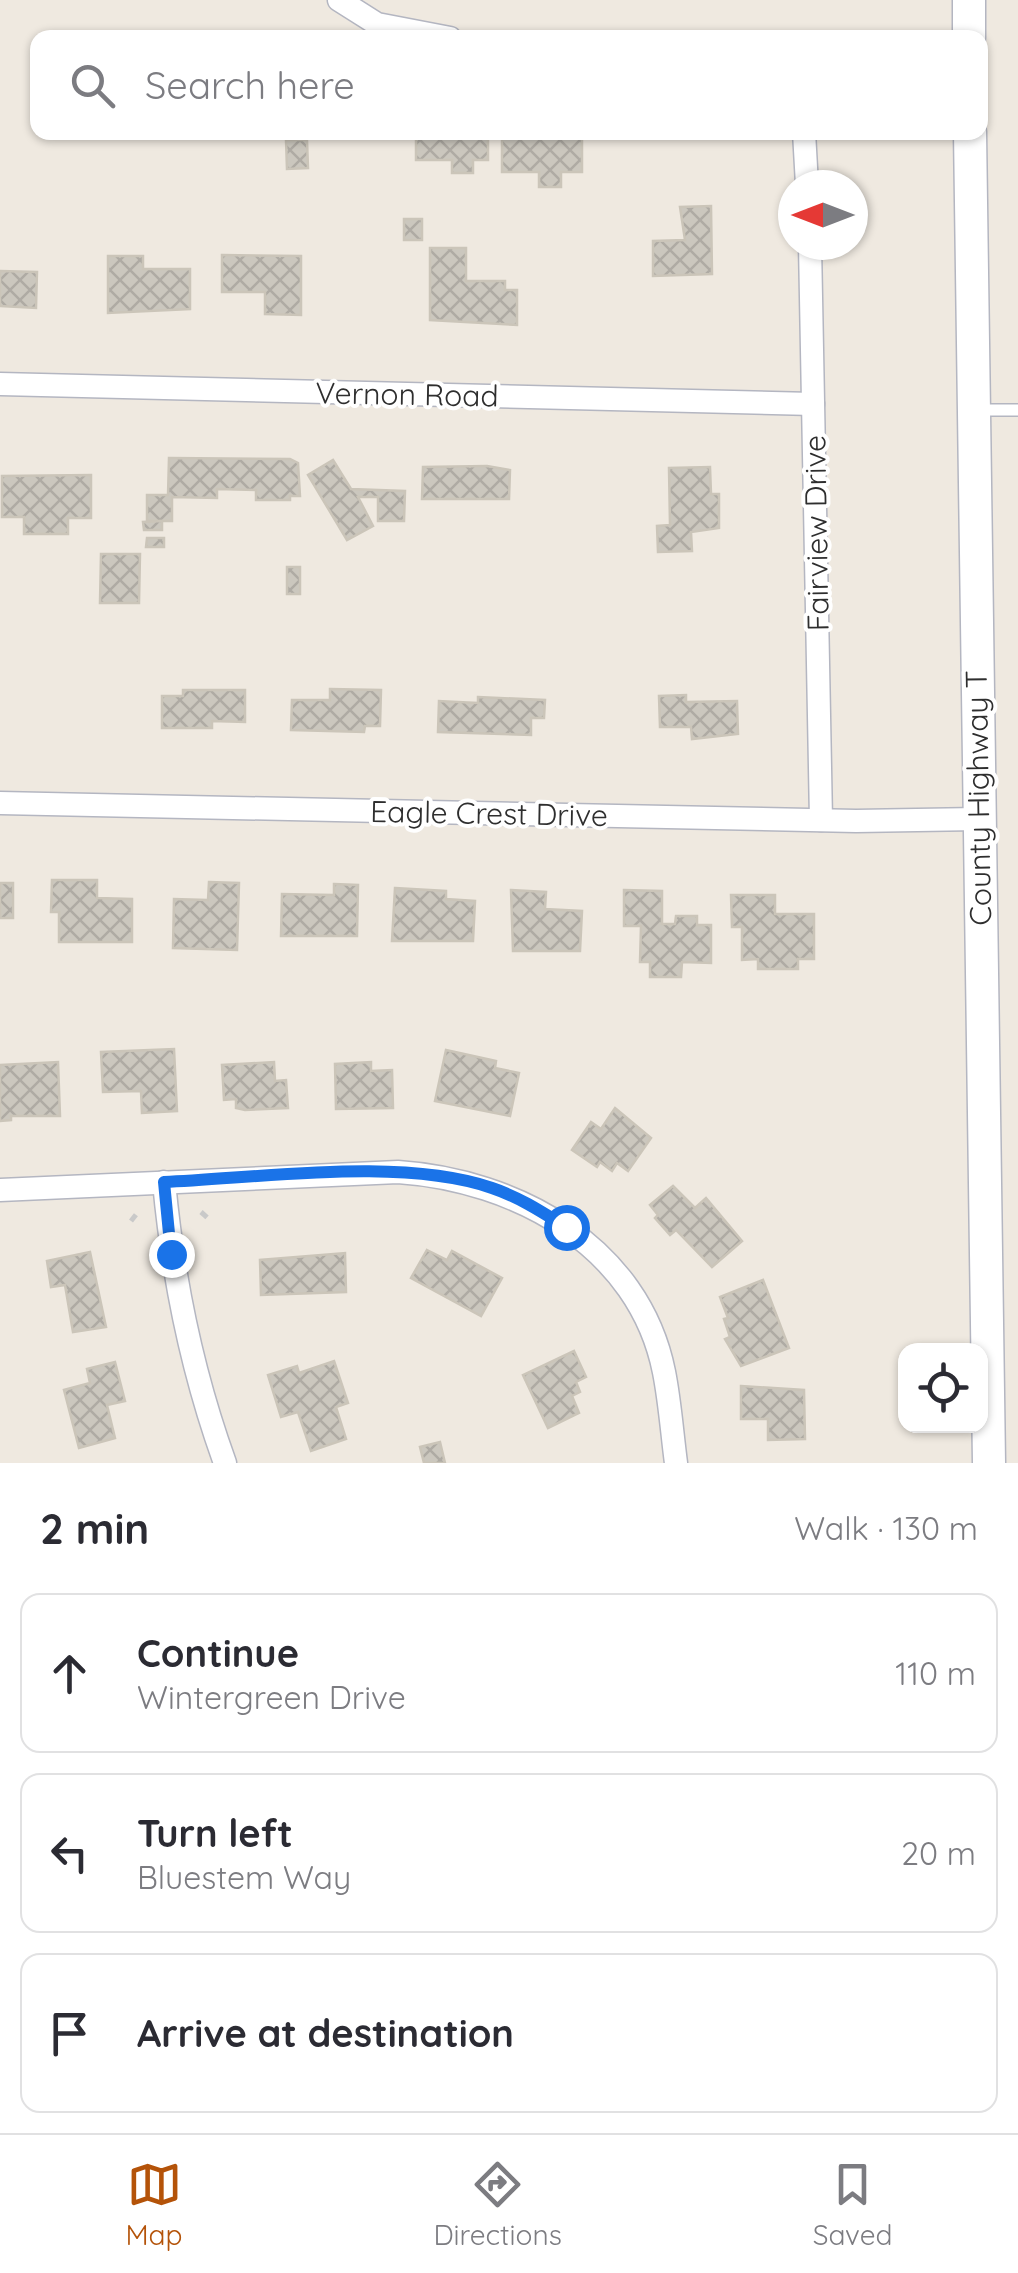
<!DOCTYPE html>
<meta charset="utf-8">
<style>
body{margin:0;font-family:Quicksand,sans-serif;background:#f2f2f3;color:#2b2b33}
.controls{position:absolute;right:30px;bottom:30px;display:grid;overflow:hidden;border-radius:20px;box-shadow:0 2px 8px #0004}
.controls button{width:90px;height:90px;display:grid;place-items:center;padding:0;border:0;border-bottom:2px solid #e1e1e2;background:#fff;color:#2b2b33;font:50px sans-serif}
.compass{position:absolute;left:778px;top:170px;width:90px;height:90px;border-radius:50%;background:#fff;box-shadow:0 2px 8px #0004;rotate:270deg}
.stop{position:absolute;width:30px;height:30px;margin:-22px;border:8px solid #1a73e8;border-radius:50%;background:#fff}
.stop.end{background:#1a73e8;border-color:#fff;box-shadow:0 2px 10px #0008}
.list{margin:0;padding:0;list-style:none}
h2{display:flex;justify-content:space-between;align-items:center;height:130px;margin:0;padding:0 40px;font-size:42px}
h2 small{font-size:32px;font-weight:400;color:#7c7c81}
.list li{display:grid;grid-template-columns:65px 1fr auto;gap:30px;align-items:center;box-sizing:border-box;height:160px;margin:0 20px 20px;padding:0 20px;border:2px solid #e1e1e2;border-radius:20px}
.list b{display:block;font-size:38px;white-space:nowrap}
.list p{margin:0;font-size:32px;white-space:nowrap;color:#7c7c81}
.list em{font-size:32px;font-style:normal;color:#7c7c81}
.icon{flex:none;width:55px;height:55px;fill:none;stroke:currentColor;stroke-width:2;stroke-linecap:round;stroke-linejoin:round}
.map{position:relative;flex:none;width:1018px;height:1463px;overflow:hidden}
.search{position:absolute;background:#fff;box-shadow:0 2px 8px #0004;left:30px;right:30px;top:30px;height:110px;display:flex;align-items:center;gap:25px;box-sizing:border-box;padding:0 35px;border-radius:20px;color:#7c7c81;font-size:38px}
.sheet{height:670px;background:#fff}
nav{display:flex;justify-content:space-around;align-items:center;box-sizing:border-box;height:140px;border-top:2px solid #e1e1e2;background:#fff;font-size:28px;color:#7c7c81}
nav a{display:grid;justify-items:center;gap:5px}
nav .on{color:#b45309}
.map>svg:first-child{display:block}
.building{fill:url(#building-cross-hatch);stroke:#cbc5b9;stroke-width:2.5}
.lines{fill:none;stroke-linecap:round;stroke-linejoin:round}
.service-casing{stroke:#b4b6c1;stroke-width:14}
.minor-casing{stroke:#b4b6c1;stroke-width:25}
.secondary-casing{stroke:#b4b6c1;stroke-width:35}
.path{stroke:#c9c9c9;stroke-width:5;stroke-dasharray:8 5;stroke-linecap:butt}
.service{stroke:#fff;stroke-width:11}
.minor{stroke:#fff;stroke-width:22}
.secondary{stroke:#fff;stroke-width:32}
.route{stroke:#1a73e8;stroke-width:12}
.labels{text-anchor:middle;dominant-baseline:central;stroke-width:8;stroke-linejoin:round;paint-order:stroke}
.street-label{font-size:30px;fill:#2e2e2e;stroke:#fff}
</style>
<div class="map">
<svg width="1018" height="1463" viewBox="0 0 1018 1463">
<defs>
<pattern id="building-cross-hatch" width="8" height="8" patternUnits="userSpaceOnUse" patternTransform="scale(2.5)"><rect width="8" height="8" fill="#cbc7be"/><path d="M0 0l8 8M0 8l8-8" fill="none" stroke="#afaba4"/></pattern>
</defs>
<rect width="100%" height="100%" fill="#efe9e0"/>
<g class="building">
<path d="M416,132H488V160H473V173H452V160H416Z"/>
<path d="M502,132H582V172H561V187H539V172H502Z"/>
<path d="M286,140H307L308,168L287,169Z"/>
<path d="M711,206L712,274L653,276V241L685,240L680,207Z"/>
<rect x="404" y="219" width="18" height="21"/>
<path d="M430,248H466V281H505V290H517V325L430,320Z"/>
<path d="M222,255L301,256V315L265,314V292H222Z"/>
<path d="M108,256H143V269H190V309L108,313Z"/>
<path d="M0,271L37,272L36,308L0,306Z"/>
<path d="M169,458L290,459L298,463L300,496H290V500H256V490L217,489V498L172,497V521H147V495H168Z"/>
<path d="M333,460L351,489L405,491L404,521H378V497H358L373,526L347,540L308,475Z"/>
<path d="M487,466L510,470L509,499H422L423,467Z"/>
<path d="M710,467L711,494H719V528L691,532L692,551L658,552L657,526L670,525L669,468Z"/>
<path d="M91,475V518H68V534H24V517H2V476Z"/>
<path d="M162,521V530H144L143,522Z"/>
<path d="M147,538H164V547H146Z"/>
<path d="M101,554H140L139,603H100Z"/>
<rect x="287" y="567" width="13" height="27"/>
<path d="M330,689L381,690L380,726H365L364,732L291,730L292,700H330Z"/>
<path d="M183,690H245V722L212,721V728H162V696H183Z"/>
<path d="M686,695V702L737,701L738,734L692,739L691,727H660L659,696Z"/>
<path d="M478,697L545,700L544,718H531V735L438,732L439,701L478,703Z"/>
<path d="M52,880H97V898L132,899V942H59V912H51Z"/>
<path d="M209,882L239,883L237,950L173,948L174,899L208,900Z"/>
<rect x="0" y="883" width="13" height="35"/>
<path d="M334,884L358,885L357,936H281L282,894L334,895Z"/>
<path d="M395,888L446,891V899L475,901L473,941H392Z"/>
<path d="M511,890L546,892L545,909L582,911L580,951H513Z"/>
<path d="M624,890L662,891V924H675L676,916H697V925H711V963L682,962L681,977H650V962H640L641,926H624Z"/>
<path d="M731,895H775V914H814V959H798V969H758V959L742,960V927H732Z"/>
<path d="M174,1049L177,1111L142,1113L141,1091L103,1092L101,1052Z"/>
<path d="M446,1050L496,1061L495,1068L519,1073L510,1116L435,1101Z"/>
<path d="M58,1062L60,1116H11V1120L0,1121V1065Z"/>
<path d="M274,1062L275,1081L286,1080L288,1108L245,1110L236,1108V1099L224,1100L222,1065Z"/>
<path d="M371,1062V1071L392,1070L393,1108L336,1109L335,1064Z"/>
<path d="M615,1108L651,1138L628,1171L617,1163L612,1171L600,1162L597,1167L572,1150L591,1122L601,1129Z"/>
<path d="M673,1186L695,1208L706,1198L742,1241L712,1267L676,1230L670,1235L655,1218L658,1215L650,1205Z"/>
<path d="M427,1250L447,1260L452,1251L502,1278L481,1316L411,1278Z"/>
<path d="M90,1252L106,1327L73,1332L65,1285L51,1287L47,1261Z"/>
<path d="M345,1253L346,1292L261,1295L260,1260Z"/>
<path d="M763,1280L789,1348L741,1366L725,1339L730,1337L724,1319L728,1318L720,1297Z"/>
<path d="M574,1351L586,1377L576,1382L580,1392L572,1396L579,1413L548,1428L523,1375Z"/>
<path d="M334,1361L348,1403L336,1407L346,1439L311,1451L298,1412L281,1417L268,1375L297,1366L299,1373Z"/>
<path d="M115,1362L125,1401L107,1405L115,1438L79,1448L64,1390L90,1383L87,1369Z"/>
<path d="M741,1386L804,1390L805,1439L768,1440V1419H741Z"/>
<path d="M440,1442L445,1463H424L420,1447Z"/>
</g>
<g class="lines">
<g class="service-casing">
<path id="service" d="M978,410H1018"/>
</g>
<g class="minor-casing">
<g id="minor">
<path d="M339,0L377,24L450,38"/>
<path d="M804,132L807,185"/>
<path d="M810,245L821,820"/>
<path d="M0,384L813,404"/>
<path d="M0,803L856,821L978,819"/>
<path d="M164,1182C173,1279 192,1372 225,1463"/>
<path d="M0,1190L398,1172C516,1180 639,1246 664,1372C670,1402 672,1433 676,1463"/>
</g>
</g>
<g class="secondary-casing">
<g id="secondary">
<path d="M969,0V38"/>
<path d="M970,132L989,1463"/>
</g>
</g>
<g class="path">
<path d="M201,1212L209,1219"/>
<path d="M131,1221L138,1212"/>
</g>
<use href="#service" class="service"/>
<use href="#minor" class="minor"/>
<use href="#secondary" class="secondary"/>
</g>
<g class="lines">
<path class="route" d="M171,1254L164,1182C261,1178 401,1157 492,1188C519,1197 542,1212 566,1227"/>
</g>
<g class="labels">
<g class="street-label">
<text transform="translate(407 394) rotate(1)">Vernon Road</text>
<text transform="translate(816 533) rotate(-91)">Fairview Drive</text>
<text transform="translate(978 798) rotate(-91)">County Highway T</text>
<text transform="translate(489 813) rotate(1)">Eagle Crest Drive</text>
</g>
</g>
</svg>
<div class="controls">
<button><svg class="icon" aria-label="locate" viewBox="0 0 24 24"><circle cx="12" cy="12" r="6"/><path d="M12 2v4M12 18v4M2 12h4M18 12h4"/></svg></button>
</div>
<svg class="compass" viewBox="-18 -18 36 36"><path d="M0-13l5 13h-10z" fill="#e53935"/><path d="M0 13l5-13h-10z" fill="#7c7c81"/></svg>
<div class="stop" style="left:566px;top:1227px"></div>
<div class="stop end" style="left:171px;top:1254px"></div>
<div class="search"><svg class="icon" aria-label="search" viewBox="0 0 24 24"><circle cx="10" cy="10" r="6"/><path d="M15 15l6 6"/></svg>Search here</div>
</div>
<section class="sheet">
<h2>2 min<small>Walk · 130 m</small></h2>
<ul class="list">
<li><svg class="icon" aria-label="ahead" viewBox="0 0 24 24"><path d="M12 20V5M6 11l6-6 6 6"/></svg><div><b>Continue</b><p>Wintergreen Drive</p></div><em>110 m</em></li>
<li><svg class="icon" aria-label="left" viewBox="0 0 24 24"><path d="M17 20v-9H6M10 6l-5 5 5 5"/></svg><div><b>Turn left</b><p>Bluestem Way</p></div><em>20 m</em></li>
<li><svg class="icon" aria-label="arrive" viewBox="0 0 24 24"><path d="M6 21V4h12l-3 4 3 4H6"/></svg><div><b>Arrive at destination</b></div></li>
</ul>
</section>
<nav>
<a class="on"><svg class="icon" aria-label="map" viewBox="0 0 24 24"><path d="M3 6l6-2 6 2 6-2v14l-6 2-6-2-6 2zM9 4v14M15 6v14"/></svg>Map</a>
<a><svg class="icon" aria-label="directions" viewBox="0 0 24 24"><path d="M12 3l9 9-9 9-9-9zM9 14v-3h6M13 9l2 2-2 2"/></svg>Directions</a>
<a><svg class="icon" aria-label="saved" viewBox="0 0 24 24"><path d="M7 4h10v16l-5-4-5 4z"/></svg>Saved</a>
</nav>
